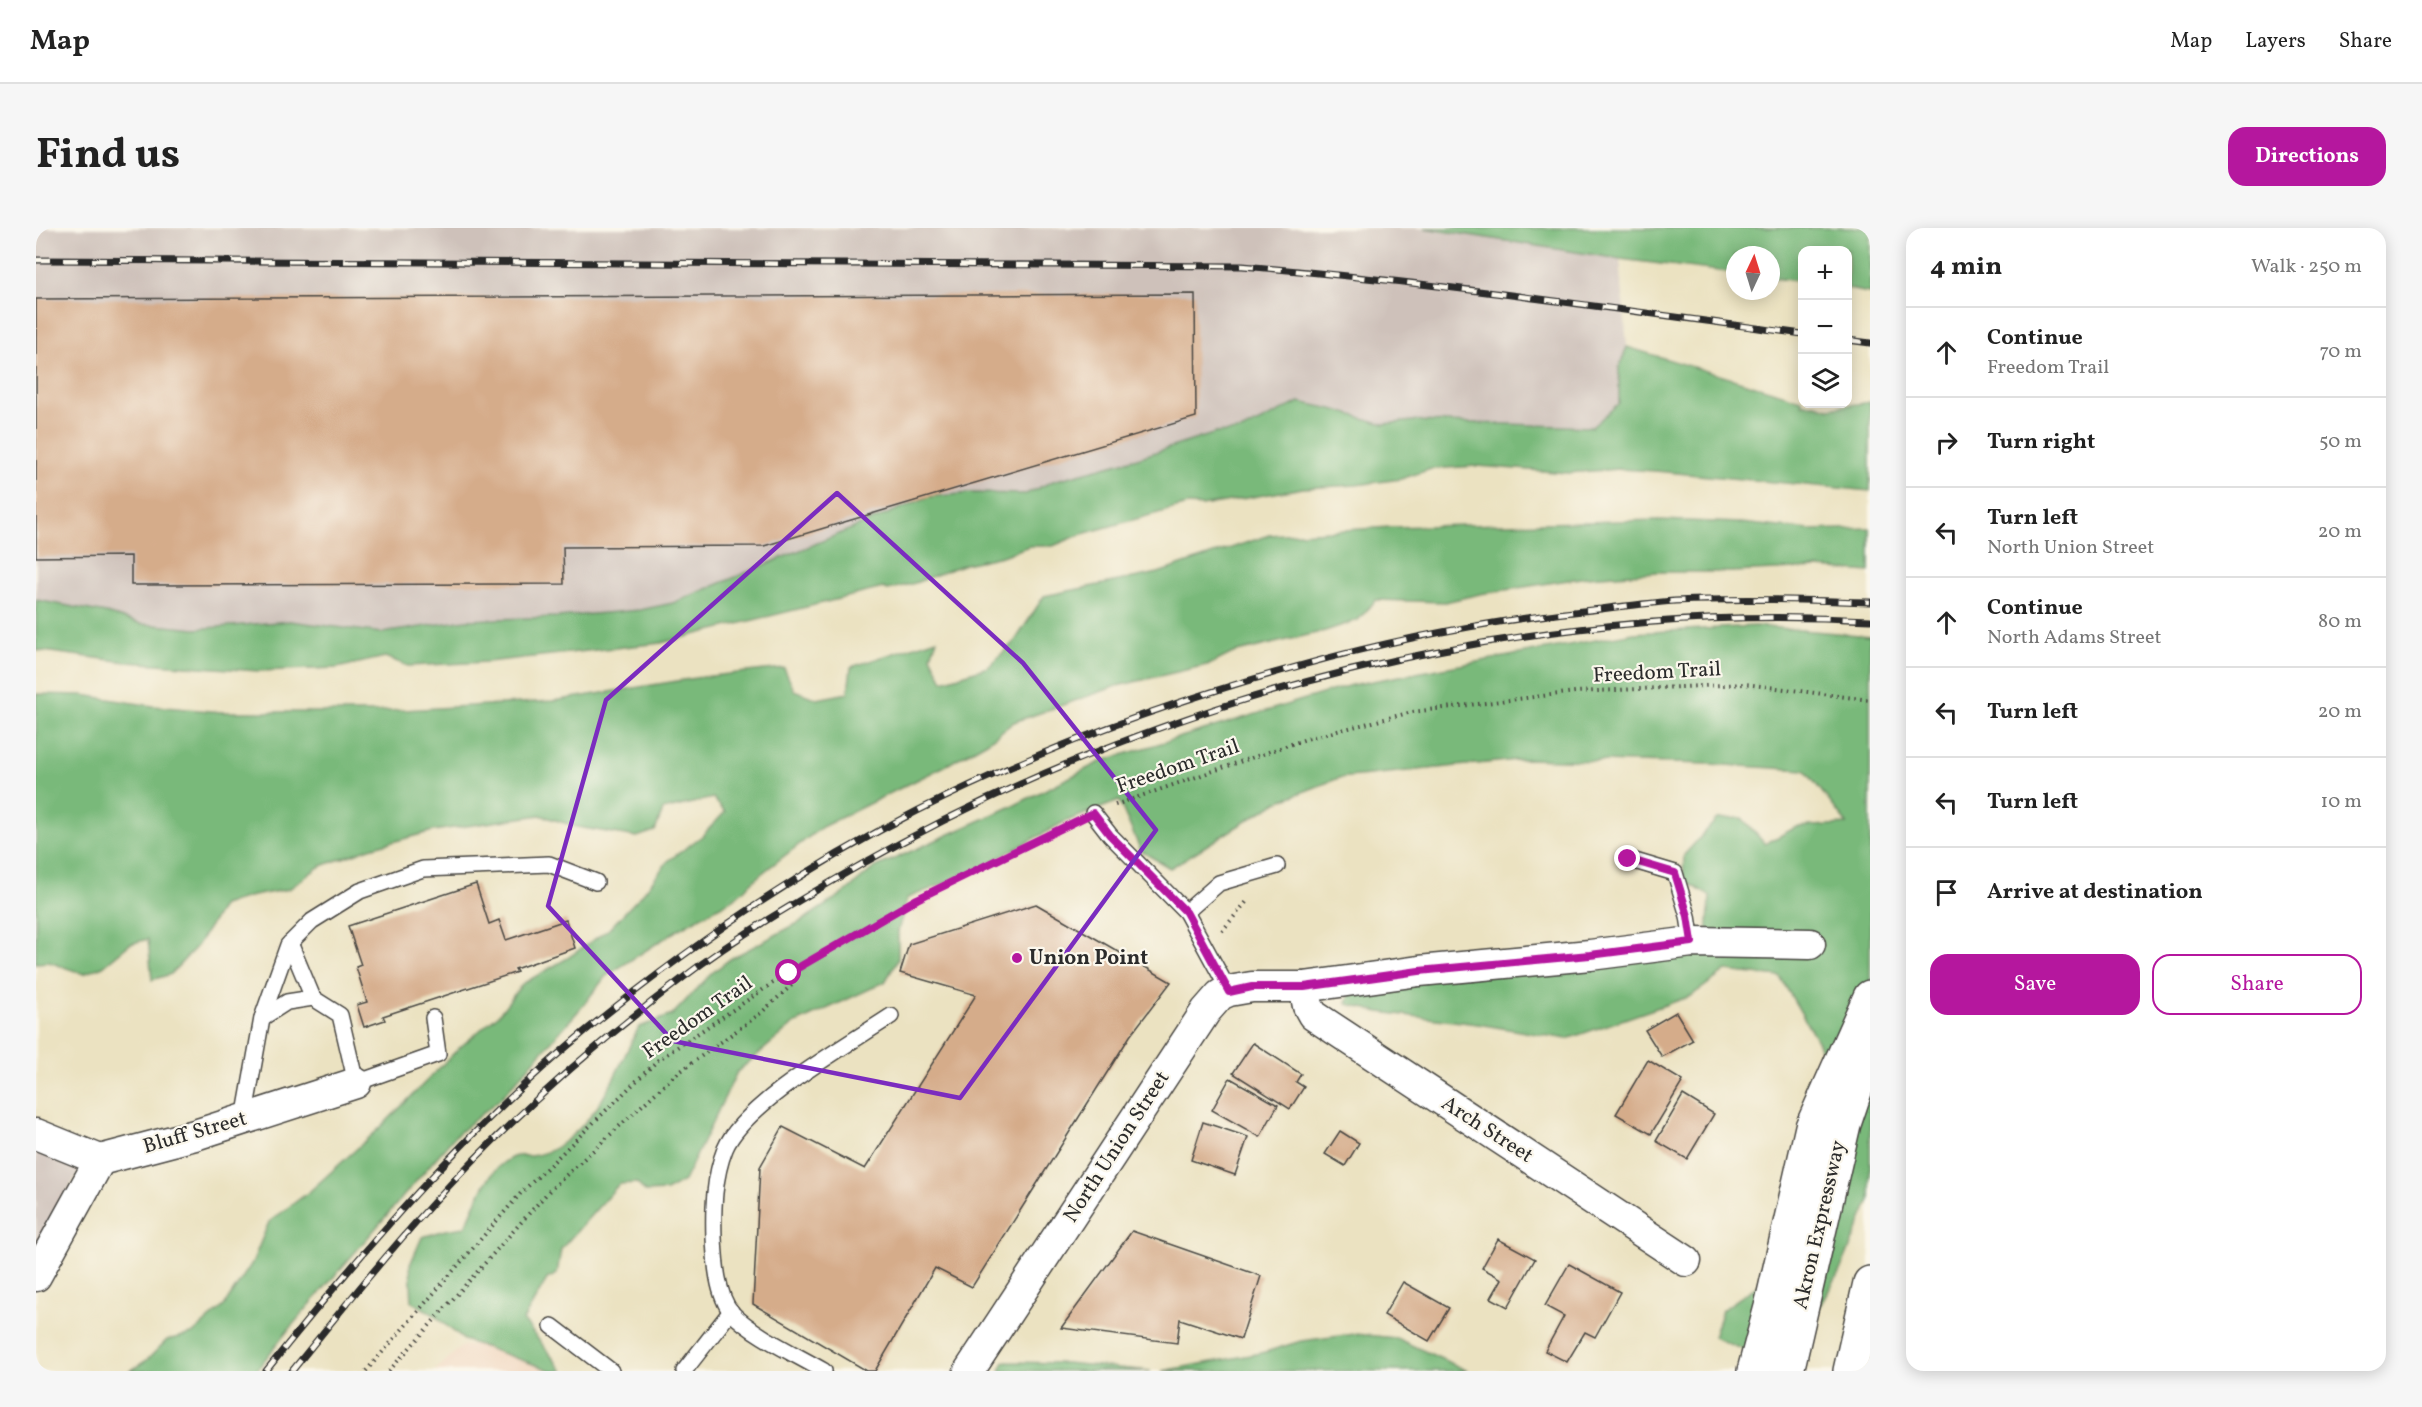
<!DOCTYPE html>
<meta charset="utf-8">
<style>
body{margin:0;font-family:Vollkorn,serif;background:#f6f6f6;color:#222}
.controls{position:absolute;right:18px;top:18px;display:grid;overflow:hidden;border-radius:12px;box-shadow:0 3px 15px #0003}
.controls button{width:54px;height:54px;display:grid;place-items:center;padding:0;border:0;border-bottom:2px solid #e0e0e0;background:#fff;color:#222;font:30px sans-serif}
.compass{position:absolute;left:1690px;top:18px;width:54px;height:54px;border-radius:50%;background:#fff;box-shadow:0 3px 15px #0003;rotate:4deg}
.stop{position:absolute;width:18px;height:18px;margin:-14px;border:4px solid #b5179e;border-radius:50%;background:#fff}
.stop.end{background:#b5179e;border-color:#fff;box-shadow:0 2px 6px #0008}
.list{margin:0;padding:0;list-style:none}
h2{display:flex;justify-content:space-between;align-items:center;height:78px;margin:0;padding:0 24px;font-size:26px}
h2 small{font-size:20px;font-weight:400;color:#767676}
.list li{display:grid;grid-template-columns:39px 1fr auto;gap:18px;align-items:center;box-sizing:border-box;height:90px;padding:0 24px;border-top:2px solid #e0e0e0}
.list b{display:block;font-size:22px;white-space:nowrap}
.list p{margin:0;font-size:20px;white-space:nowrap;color:#767676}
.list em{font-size:20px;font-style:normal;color:#767676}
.actions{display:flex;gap:12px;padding:18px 24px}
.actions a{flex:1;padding:14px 0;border:2px solid #b5179e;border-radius:18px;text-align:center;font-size:21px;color:#b5179e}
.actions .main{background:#b5179e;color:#fff}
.icon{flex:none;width:33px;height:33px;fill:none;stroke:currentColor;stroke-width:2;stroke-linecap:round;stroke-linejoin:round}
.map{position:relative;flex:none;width:1834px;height:1143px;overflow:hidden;border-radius:18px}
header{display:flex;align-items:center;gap:36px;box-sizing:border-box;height:84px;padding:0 30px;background:#fff;border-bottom:2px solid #e0e0e0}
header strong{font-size:28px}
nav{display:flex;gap:33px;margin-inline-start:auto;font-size:21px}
.intro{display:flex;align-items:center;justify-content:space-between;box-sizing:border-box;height:144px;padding:0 36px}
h1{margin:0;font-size:42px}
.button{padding:15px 27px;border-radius:18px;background:#b5179e;color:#fff;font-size:21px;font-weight:700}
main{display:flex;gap:36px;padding:0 36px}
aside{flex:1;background:#fff;border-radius:18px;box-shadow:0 3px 15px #0003}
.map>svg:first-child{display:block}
.built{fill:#f1d5bd}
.industrial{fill:#cec1ba}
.forest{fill:#79b97a;stroke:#527252;stroke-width:1.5}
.building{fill:#d5ac8a}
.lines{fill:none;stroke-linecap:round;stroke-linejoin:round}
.service-casing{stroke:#484642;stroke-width:18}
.minor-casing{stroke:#484642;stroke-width:33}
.motorway-casing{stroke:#484642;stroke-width:36}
.path{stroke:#484642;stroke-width:4;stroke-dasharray:1.5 4.5;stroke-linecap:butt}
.service{stroke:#fff;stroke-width:15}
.minor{stroke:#fff;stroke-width:30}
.motorway{stroke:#fff;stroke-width:33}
.rail-casing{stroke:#2b2b2b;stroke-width:7}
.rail{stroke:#fbf7ec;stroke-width:4.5;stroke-dasharray:14;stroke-linecap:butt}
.route{stroke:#b5179e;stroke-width:8}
.marked{fill:none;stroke:#7b2cbf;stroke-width:4.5;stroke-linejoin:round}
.poi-dot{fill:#b5179e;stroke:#fbf7ec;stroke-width:2}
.labels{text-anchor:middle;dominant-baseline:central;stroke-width:4.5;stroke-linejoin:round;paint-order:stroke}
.street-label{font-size:21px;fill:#2b2b2b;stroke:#fbf7ec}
.poi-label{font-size:21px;font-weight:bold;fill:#2b2b2b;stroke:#fbf7ec;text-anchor:start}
</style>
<header>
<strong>Map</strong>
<nav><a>Map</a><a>Layers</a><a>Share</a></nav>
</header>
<div class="intro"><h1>Find us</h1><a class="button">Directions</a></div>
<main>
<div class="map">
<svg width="1834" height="1143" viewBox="0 0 1834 1143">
<rect width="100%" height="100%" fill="#fbf7ec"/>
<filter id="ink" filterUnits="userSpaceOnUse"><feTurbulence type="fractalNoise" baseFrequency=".0167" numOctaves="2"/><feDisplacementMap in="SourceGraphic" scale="12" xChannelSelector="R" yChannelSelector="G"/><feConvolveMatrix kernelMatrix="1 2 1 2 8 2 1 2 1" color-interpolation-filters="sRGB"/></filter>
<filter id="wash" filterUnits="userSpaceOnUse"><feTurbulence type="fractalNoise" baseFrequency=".008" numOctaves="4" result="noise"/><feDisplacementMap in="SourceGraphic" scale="24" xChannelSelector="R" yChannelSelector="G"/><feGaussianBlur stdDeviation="1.35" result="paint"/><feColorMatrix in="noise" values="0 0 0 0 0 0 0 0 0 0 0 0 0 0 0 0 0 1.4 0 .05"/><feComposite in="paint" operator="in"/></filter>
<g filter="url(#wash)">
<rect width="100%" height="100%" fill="#ebe2c1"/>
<path class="built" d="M479,1113L523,1143H399L426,1118Z"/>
<g class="industrial">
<path d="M0,0H1388L1584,31L1591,119L1583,140V175L1556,199L1378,193L1347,196L1296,181L1263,174L1205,203L1180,205L1098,231L1017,253L990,266L936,265L892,269L637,375L604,382L522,389L430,392L346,405L254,393L159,401L106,396L70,385L0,372Z"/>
<path d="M0,920L48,935L0,1017Z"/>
</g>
<g class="forest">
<path d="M1388,0H1834V65L1812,61V22H1766V53L1735,50V27H1699V45L1584,31Z"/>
<path d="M1591,119L1766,172V176H1779L1793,180L1834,174V263L1619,243L1582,241L1532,245L1441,238L1395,241L1365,251L1320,257L1267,260L1166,278L1151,277L1046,306L1017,318H993L966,328L929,336L879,355L852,362L847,360L625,415L451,434L372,438L349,429L301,440L223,443L90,434L0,422V372L70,385L106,396L130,398L159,401L254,393L346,405L430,392L522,389L604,382L637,375L892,269L935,265L990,266L1017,253L1098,231L1180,205L1205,203L1263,174L1296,181L1347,196L1378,193L1556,199L1583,175V140Z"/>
<path d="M1623,292L1705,295L1774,302L1834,300V344L1782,340L1695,344H1622L1551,349L1444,366L1409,374L1340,372L1322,392L1289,403L1197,425L1175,436L1081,458L978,494L951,514L909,538L786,599L725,646L699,670L643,701L570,748L545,780L465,870L419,908L253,1101L220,1143H94L111,1132L131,1112L156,1106L188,1078L216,1035L233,994L274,963L346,898L422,821L463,786L486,756L530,731L573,701L608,664L632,633L666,608L689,584L677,570L627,582L619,603L601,609L541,599L504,587L397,603L334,620L283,639L253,661L212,669L187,677L161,718L135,746L116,752L112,711L94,716L67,738L48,746L13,734L0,735V466L47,467L117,478L186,484H336L517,473L666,449L748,440L758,462L781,471L812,465L815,439L901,411L895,428L907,453L952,439L979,413L1008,368L1122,345L1233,307L1355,299Z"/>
<path d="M1719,398L1834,408V972L1803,1045L1779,1086L1756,1142L1677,1109L1686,1082L1737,1047L1795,852L1781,812L1744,749L1690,743L1655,768L1531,811L1442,796L1343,784L1311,776L1320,744L1670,720L1674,668L1647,652L1648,627L1681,591L1706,590L1729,616L1760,599L1811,596L1769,542L1673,536L1490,531L1303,550L1241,574L1134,640L1105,623L1083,573L1028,594L935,645L871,670L862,703V732L849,754L758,796L701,844L648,953L630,963L609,964L601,955L583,956L525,1021L521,1046L511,1051L487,1092L527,1143H517L428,1112L394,1084L376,1074L374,1037L386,1009L409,1002L429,999C441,974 450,941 477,929C483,927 490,928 495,928C503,927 515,923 521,919C568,887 578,846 603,799L636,787L676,745L694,731L764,694L808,665L838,640L983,575L1066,533L1315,457L1598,405Z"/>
<path d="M1319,1106L1360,1110L1432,1143H1126L1226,1125L1265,1113Z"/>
<path d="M968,1134L1030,1135L1115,1143H964Z"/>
</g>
<g id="blocks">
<g class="building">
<path d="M1159,66L1160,189L728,318L527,319L528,356L95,357V328L0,329V71Z"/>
<path d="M440,656L453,696L463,692L470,712L530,692L539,720L479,741L481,744L347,788L349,792L328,799L321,777L331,774L320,739L325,737L312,698Z"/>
<path d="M1000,676L1135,754L1094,808L936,1059L899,1040L839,1143H831L717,1076L724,939L747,899L829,941L940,767L864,745L873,716Z"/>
<path d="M1640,784L1657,812L1626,829L1609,802Z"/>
<path d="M1217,815L1265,846L1260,854L1268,859L1254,881L1197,845Z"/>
<path d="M1612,832L1647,853L1615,906L1580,886Z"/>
<path d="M1194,850L1242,877L1224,909L1176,882Z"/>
<path d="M1647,867L1678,886L1651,931L1620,913Z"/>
<path d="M1167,894L1212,909L1199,947L1155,932Z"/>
<path d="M1304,903L1323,915L1309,938L1289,926Z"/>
<path d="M1096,1003L1225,1048L1205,1111L1144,1091L1141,1115L1025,1100Z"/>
<path d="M1462,1011L1499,1031L1472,1079L1455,1070L1466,1051L1446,1040Z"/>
<path d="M1533,1036L1584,1064L1559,1109L1549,1104L1531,1134L1509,1123L1528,1088L1509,1078Z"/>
<path d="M1367,1054L1413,1080L1393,1113L1348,1087Z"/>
</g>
</g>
</g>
<g filter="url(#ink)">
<use href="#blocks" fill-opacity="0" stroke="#484642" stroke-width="1.5"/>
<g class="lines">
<g class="service-casing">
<g id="service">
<path d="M1057,585L1074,607L1150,684L1193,763"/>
<path d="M1592,631L1639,645L1652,688L1656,714"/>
<path d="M1150,684L1183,655L1241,638"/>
<path d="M254,715L277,770L304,787L320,855L402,826L397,790"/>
<path d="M226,790L251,774L277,770"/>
<path d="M208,891L226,790L252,717L276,693L324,663L387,641L513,636L560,654"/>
<path d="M516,1098L575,1143"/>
<path d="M648,1143L695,1083"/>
<path d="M788,1143C761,1127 717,1107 696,1085C681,1068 679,1032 678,1010C677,980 678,949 689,921C707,876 813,816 855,788"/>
</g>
</g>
<g class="minor-casing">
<g id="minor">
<path d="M1268,759L1272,778L1277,787L1650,1033"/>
<path d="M0,906L64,932L159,907L320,855"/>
<path d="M0,1048L64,932"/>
<path d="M933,1143L1170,783L1184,767L1193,763L1216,759H1268L1383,743L1554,727L1656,714L1774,716"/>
</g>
</g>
<g class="motorway-casing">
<g id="motorway">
<path d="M1718,1143L1735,1079L1776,899L1834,769"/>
<path d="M1751,1143L1808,896L1834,819"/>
<path d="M1814,1143L1834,1055"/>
</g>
</g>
<g class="path">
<path d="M1079,577L1270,511L1376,484L1539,464L1709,456L1834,472"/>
<path d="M1186,703L1212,672"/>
<path d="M330,1143L485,965L622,832L746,749L881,671L1037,595"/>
<path d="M353,1143L513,963L638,848L725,785L758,755L753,745"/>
</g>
<use href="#service" class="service"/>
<use href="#minor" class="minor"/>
<use href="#motorway" class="motorway"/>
<g class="rail-casing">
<g id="rail">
<path d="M0,32L1206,38C1394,54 1580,81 1766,106"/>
<path d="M1812,112L1834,115"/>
<path d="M230,1143C327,1022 429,903 548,804C651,720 762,643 881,583C1002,522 1132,474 1263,438C1362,410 1462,391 1565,381C1589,378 1614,375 1639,373C1704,370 1769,372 1834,374"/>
<path d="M256,1143C302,1086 348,1029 397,975C473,892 559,816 648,749C704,706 765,671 826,636C1130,465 1484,373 1834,392"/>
</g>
</g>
<use href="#rail" class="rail"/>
</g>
</g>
<g class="lines" filter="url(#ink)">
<path class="route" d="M753,745L881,671L1057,585L1074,607L1150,684L1193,764L1216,759H1268L1383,743L1554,727L1656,714L1652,688L1639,645L1592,631"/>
</g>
<path class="marked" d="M801,265L987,435L1120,602L924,870L637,813L512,678L570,472Z"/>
<circle class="poi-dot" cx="981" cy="730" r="6"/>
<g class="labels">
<g class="street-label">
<text transform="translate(1621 445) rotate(-3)">Freedom Trail</text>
<text transform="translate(1142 539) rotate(-19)">Freedom Trail</text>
<text transform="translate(662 790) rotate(-35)">Freedom Trail</text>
<text transform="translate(1451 902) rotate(33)">Arch Street</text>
<text transform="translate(159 905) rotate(-16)">Bluff Street</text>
<text transform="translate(1081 919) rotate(-57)">North Union Street</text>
<text transform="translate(1784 997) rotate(-77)">Akron Expressway</text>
</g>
<g class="poi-label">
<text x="993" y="730">Union Point</text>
</g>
</g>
</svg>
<div class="controls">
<button>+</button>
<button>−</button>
<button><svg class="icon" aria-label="layers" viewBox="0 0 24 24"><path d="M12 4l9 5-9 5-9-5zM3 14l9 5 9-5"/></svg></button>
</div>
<svg class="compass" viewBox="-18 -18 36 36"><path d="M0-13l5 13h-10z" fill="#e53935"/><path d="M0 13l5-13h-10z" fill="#767676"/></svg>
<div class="stop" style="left:753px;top:745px"></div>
<div class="stop end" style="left:1592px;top:631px"></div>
</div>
<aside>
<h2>4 min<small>Walk · 250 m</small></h2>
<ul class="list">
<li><svg class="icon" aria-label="ahead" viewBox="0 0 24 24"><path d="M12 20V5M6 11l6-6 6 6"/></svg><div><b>Continue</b><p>Freedom Trail</p></div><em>70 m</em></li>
<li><svg class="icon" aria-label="right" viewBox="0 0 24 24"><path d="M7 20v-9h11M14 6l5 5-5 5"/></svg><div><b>Turn right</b></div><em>50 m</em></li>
<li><svg class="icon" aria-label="left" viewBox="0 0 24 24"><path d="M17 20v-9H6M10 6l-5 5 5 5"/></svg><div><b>Turn left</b><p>North Union Street</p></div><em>20 m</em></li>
<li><svg class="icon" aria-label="ahead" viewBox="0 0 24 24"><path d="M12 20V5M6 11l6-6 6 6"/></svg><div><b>Continue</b><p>North Adams Street</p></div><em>80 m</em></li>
<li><svg class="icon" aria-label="left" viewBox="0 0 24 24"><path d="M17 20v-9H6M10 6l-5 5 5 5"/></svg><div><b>Turn left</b></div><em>20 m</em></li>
<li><svg class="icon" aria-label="left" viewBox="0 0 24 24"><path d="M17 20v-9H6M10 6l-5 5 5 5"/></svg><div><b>Turn left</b></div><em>10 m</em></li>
<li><svg class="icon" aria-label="arrive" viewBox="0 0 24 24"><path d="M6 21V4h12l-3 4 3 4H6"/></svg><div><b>Arrive at destination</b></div></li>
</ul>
<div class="actions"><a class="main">Save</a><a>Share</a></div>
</aside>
</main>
